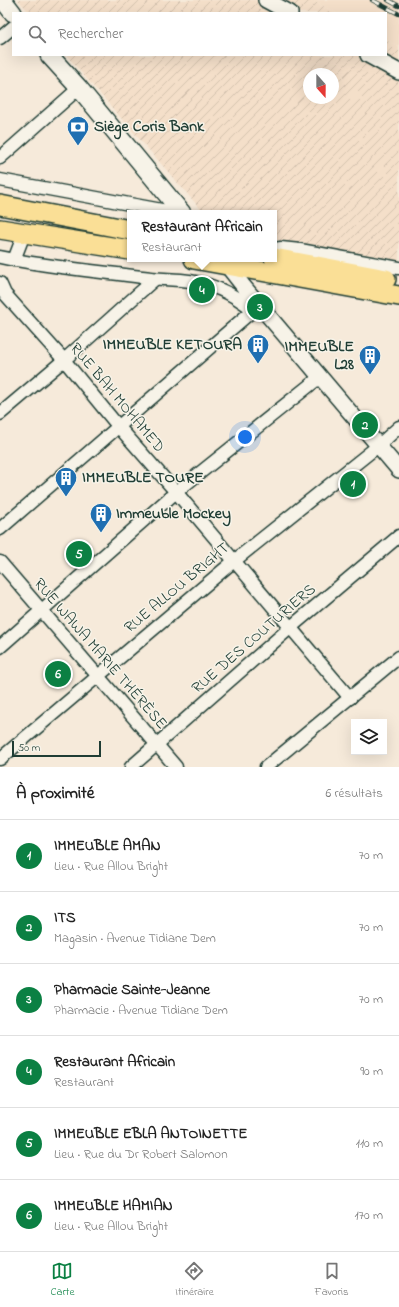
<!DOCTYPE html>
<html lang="fr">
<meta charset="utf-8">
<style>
body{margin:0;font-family:"Indie Flower",sans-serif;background:#f2f2f2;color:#222}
.controls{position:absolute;right:12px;bottom:12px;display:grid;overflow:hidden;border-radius:0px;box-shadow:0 4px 16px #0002}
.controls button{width:36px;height:36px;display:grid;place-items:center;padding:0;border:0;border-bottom:1px solid #e0e0e0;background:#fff;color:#222;font:20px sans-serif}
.compass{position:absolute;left:303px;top:68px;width:36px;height:36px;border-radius:50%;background:#fff;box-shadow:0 4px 16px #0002;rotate:159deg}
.scale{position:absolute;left:12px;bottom:10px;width:89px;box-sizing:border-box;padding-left:4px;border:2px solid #1f3d34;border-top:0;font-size:11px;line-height:14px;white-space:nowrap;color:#1f3d34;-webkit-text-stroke:3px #f7f3e8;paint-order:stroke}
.you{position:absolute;left:245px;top:437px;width:14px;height:14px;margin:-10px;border:3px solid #fff;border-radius:50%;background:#1a73e8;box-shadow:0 0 0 6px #1a73e833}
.badge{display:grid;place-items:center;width:26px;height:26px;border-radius:50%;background:#0b8043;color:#fff;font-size:13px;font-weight:700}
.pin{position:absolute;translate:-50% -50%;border:2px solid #fff;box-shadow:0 1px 4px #0006}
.popup{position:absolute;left:127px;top:210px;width:150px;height:52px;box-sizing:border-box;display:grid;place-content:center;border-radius:0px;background:#fff;filter:drop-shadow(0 1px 3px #0005);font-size:13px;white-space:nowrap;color:#767676}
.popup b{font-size:15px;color:#222}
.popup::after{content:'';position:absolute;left:50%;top:100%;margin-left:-8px;border:8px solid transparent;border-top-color:#fff}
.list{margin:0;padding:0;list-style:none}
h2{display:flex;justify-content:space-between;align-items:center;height:52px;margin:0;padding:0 16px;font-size:17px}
h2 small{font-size:13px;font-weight:400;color:#767676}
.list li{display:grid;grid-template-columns:26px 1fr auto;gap:12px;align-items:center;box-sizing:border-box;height:72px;padding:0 16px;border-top:1px solid #e0e0e0}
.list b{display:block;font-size:15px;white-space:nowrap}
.list p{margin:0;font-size:13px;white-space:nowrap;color:#767676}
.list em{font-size:13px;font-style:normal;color:#767676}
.icon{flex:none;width:22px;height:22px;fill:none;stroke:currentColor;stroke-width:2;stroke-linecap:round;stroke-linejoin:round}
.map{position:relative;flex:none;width:399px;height:767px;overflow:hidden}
.search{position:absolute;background:#fff;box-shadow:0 4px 16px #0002;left:12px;right:12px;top:12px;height:44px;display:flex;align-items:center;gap:10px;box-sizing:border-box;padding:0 14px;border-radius:0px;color:#767676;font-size:15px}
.sheet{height:484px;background:#fff}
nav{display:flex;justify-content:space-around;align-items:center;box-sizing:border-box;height:56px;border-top:1px solid #e0e0e0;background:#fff;font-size:11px;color:#767676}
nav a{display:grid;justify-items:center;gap:2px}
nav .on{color:#0b8043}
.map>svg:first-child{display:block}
.built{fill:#f4dfc9}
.industrial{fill:url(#industrial-furrows);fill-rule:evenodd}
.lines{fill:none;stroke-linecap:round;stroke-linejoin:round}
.minor-casing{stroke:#1f3d34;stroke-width:15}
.tertiary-casing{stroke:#1f3d34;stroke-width:18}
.secondary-casing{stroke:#1f3d34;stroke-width:20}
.primary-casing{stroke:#1f3d34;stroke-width:22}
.minor{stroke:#f7f3e8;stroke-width:12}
.tertiary{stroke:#f7f3e8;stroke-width:15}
.secondary{stroke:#f7f3e8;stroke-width:17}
.primary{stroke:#fadf96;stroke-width:19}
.rail-casing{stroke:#1f3d34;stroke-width:4.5}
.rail{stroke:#f7f3e8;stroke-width:3;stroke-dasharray:9;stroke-linecap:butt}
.labels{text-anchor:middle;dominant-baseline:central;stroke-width:3;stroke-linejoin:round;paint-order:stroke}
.poi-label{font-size:16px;font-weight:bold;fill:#1f3d34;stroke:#f7f3e8;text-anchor:start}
.street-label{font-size:16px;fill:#1f3d34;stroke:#f7f3e8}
</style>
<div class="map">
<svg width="399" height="767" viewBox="0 0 399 767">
<defs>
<pattern id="industrial-furrows" width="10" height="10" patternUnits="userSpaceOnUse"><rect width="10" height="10" fill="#f4dfc9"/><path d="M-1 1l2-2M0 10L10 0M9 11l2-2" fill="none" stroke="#d1c0ad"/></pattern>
</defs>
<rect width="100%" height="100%" fill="#f6eada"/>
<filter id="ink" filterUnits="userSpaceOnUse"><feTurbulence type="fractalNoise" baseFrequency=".025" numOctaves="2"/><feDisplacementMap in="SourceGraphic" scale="8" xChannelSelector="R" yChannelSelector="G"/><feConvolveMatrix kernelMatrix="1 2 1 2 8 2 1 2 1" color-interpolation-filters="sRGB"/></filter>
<g filter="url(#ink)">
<path class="built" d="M312,0H399V47L386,40V13H336Z"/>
<g class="industrial">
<path d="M18,0H312L336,13H30Z"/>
<path d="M386,40L399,47V261L274,240V213H204L66,55H386ZM309,74H333V98H309Z"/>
</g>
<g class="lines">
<g class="minor-casing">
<g id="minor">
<path d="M0,38L13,27"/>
<path d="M0,158L79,88"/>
<path d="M0,180L178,213"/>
<path d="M274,249L281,248L300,250L399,268"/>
<path d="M0,257C47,267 95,271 142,277C155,279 168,279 181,280C208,282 233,293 253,310"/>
<path d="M14,260L24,234"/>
<path d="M0,283L5,294L64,360L118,426L176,492L350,698"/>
<path d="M0,414L64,360L155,279"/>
<path d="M0,529L259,305"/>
<path d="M0,562L176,767"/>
<path d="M0,647L176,492L320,377"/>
<path d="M0,759L234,561L378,446L399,427"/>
<path d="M131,767L291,627L399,536"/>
<path d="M266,767L399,657"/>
</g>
</g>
<g class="tertiary-casing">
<g id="tertiary">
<path d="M266,0L290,13"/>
<path d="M368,55L399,72"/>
<path d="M226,264L244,287L399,470"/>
</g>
</g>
<g class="secondary-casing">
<g id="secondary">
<path d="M3,0L13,13"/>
<path d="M49,55L79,88L182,213"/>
</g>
</g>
<g class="primary-casing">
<g id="primary">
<path d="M0,205L130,230"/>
<path d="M0,229L130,250"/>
<path d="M274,258L386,279"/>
<path d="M194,259L399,296"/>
</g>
</g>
<use href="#minor" class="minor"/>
<use href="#tertiary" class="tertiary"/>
<use href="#secondary" class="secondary"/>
<use href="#primary" class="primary"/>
<g class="rail-casing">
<g id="rail">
<path d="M372,0L399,14"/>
<path d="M388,0L399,6"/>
</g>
</g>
<use href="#rail" class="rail"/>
</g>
</g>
<defs>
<g id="bank-pin" transform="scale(1.15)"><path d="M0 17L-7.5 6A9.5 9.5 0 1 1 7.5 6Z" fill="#1f6fb2" stroke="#f7f3e8"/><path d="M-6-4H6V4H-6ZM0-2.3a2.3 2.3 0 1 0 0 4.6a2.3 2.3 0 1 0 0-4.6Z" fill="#fff"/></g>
<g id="building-pin" transform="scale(1.15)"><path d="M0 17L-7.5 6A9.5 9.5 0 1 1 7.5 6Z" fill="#1f6fb2" stroke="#f7f3e8"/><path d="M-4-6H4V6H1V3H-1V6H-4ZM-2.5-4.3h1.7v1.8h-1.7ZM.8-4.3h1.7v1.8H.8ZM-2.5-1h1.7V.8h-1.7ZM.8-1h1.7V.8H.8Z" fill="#fff"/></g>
</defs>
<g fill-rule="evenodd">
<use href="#bank-pin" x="78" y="127"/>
<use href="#building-pin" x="258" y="345"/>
<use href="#building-pin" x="370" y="356"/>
<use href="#building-pin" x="66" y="478"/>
<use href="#building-pin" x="101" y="514"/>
</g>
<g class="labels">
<g class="poi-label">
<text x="94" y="127">Siège Coris Bank</text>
<text x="242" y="345" text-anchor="end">IMMEUBLE KETOURA</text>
<text x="354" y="347" text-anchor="end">IMMEUBLE<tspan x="354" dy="18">L28</tspan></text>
<text x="82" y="478">IMMEUBLE TOURE</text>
<text x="116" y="514">Immeuble Mockey</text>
</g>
<g class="street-label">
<text transform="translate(117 398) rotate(50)">RUE BAH MOHAMED</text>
<text transform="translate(177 588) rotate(-40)">RUE ALLOU BRIGHT</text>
<text transform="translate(254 639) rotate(-41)">RUE DES COUTURIERS</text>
<text transform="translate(100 654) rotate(49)">RUE WAWA MARIE THÉRÈSE</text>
</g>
</g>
</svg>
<div class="controls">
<button><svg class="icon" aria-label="layers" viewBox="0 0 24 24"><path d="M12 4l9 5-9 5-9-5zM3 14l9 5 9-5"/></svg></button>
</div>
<svg class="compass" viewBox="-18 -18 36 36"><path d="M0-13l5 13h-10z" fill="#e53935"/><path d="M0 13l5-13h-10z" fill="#767676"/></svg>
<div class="scale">50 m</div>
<div class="you"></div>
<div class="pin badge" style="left:353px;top:484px">1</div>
<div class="pin badge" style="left:365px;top:425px">2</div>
<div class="pin badge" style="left:260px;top:307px">3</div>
<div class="pin badge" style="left:202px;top:290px">4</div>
<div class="popup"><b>Restaurant Africain</b>Restaurant</div>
<div class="pin badge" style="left:79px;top:554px">5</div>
<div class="pin badge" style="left:58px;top:674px">6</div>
<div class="search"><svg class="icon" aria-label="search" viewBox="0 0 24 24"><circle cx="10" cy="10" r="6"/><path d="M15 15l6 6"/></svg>Rechercher</div>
</div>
<section class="sheet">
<h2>À proximité<small>6 résultats</small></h2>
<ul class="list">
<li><span class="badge">1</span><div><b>IMMEUBLE AMAN</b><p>Lieu · Rue Allou Bright</p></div><em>70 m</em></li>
<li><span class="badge">2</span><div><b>ITS</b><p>Magasin · Avenue Tidiane Dem</p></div><em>70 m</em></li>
<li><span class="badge">3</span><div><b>Pharmacie Sainte-Jeanne</b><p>Pharmacie · Avenue Tidiane Dem</p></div><em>70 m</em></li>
<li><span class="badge">4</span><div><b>Restaurant Africain</b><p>Restaurant</p></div><em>90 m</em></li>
<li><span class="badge">5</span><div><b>IMMEUBLE EBLA ANTOINETTE</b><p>Lieu · Rue du Dr Robert Salomon</p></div><em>110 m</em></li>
<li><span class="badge">6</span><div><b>IMMEUBLE HAMIAN</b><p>Lieu · Rue Allou Bright</p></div><em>170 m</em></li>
</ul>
</section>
<nav>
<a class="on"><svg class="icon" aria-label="map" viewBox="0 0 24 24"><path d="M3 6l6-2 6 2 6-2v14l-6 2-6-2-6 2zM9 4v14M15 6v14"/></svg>Carte</a>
<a><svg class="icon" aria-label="directions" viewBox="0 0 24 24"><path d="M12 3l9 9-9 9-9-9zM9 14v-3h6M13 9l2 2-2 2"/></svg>Itinéraire</a>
<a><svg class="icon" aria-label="saved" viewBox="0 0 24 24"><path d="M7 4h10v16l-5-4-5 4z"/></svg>Favoris</a>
</nav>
